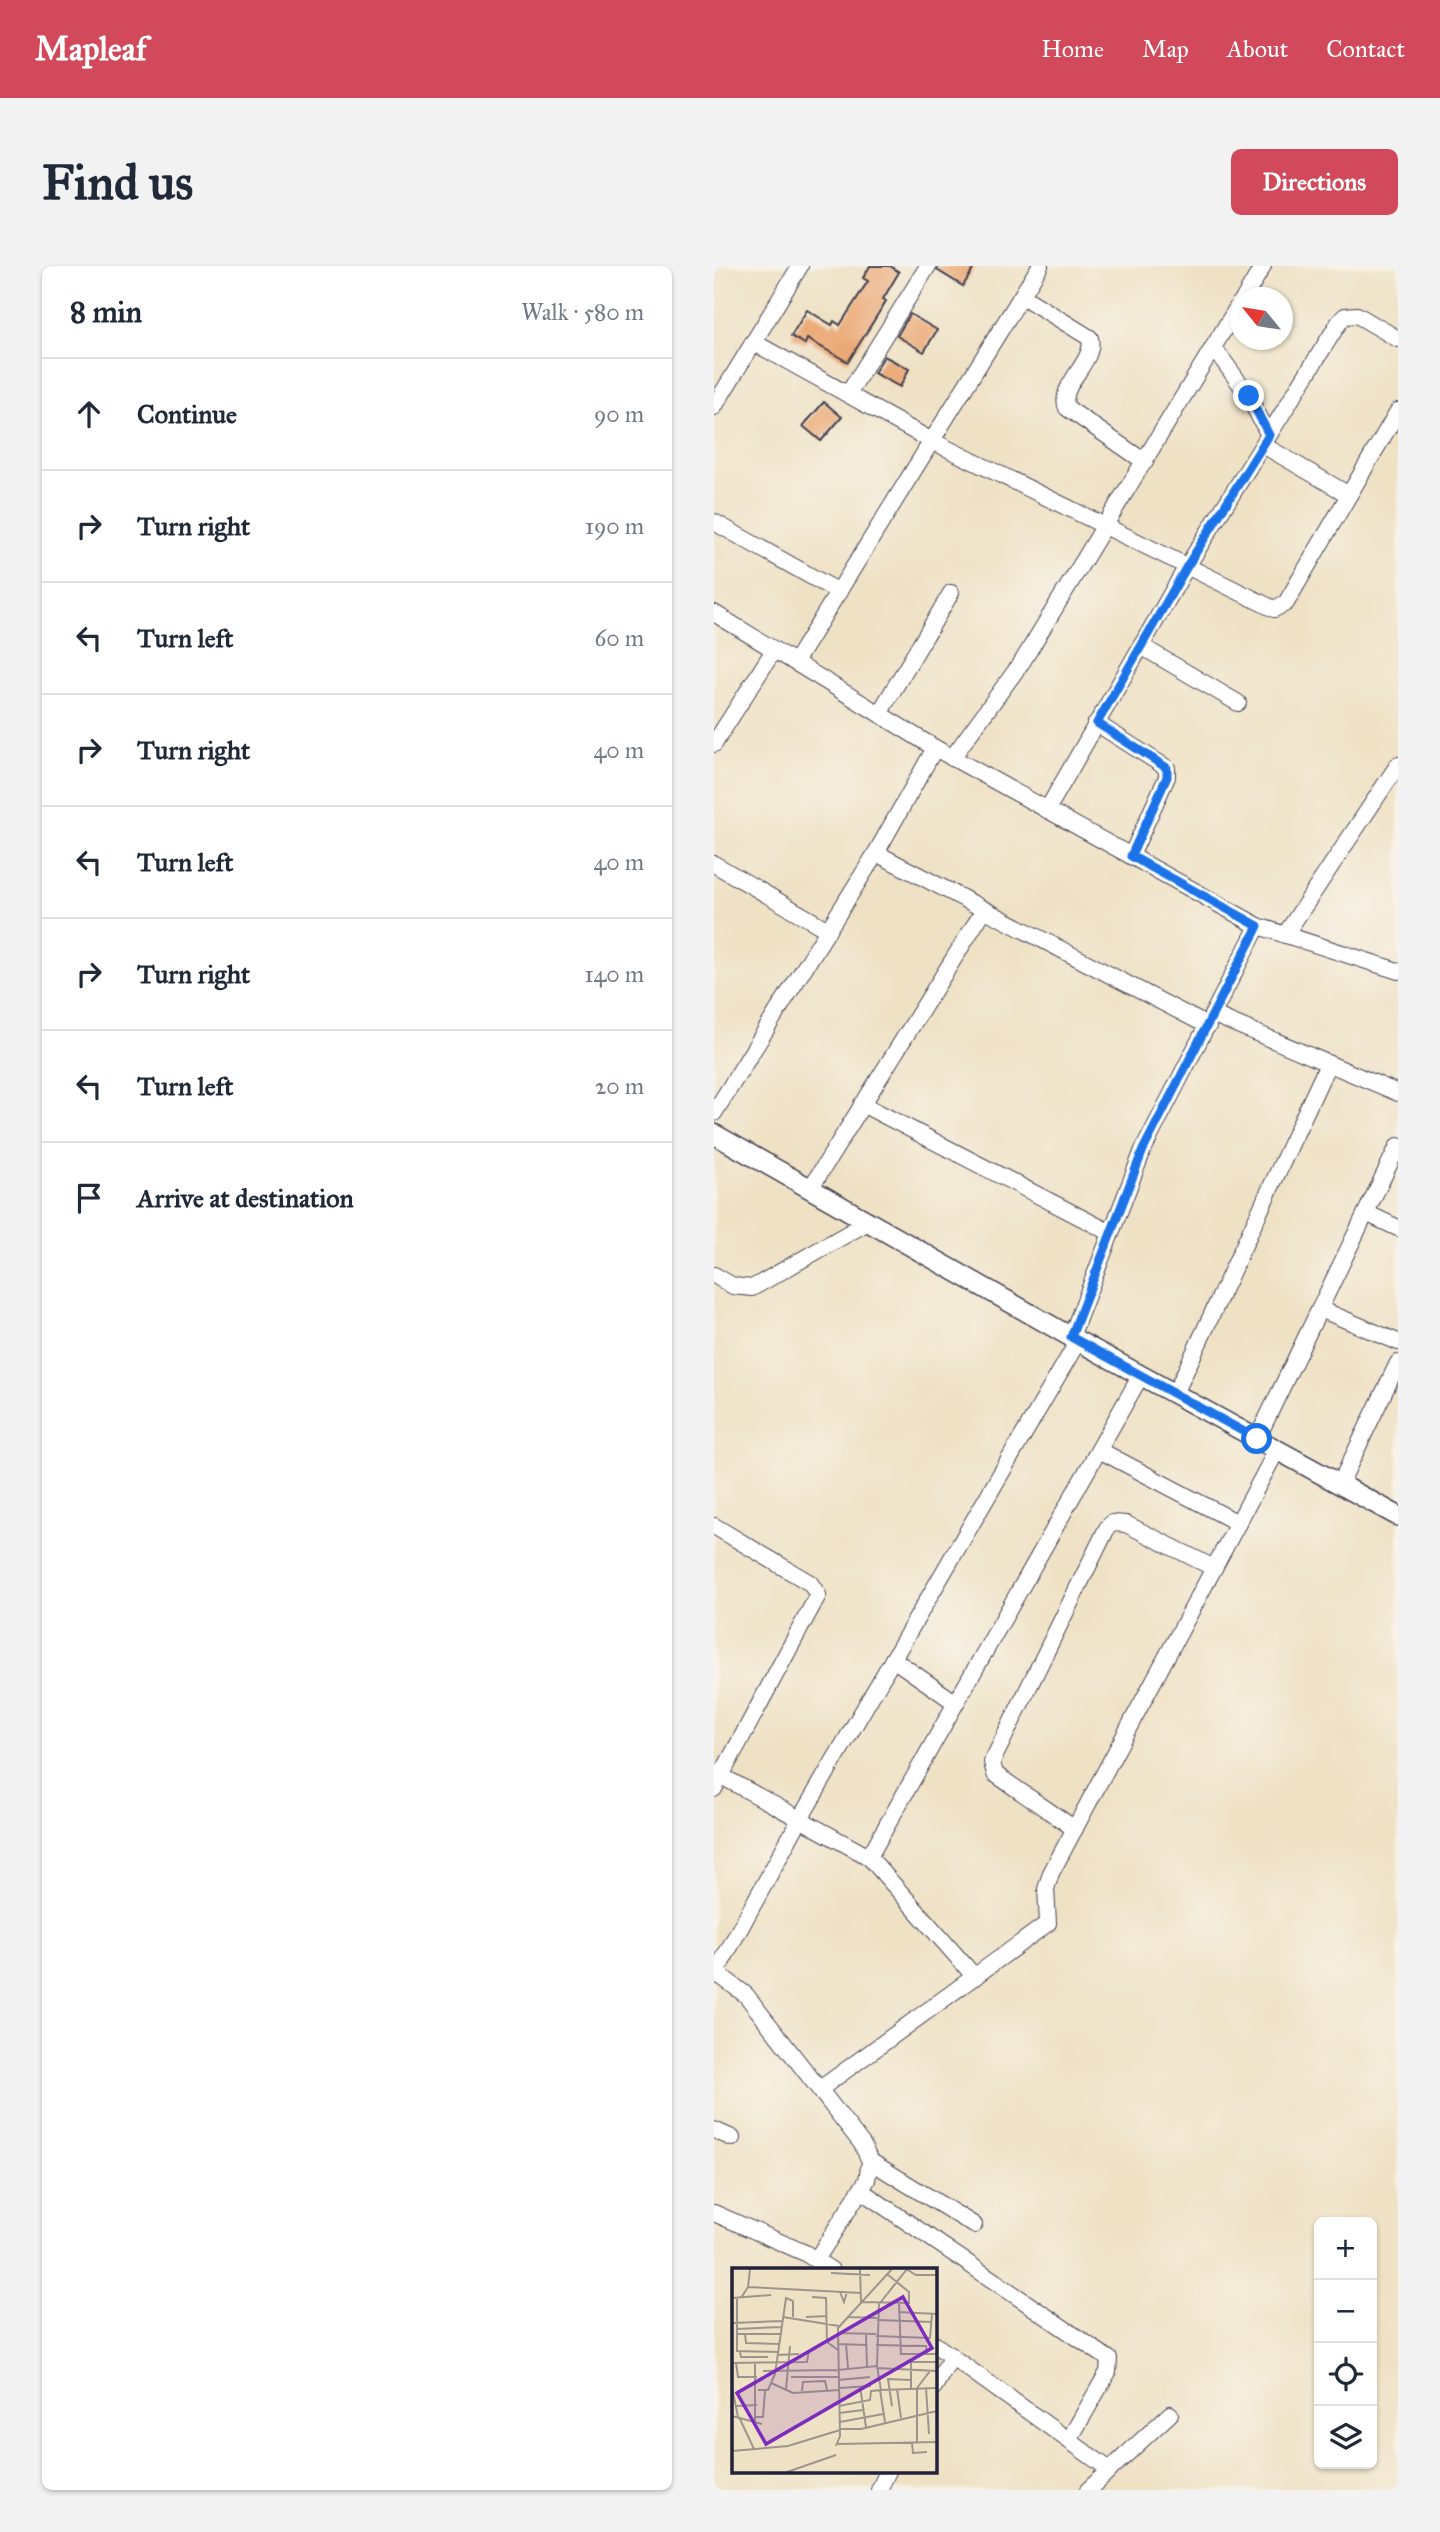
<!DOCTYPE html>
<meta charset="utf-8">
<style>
body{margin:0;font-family:"IM FELL Great Primer",serif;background:#f2f2f3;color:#1f2937}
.controls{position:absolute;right:21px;bottom:21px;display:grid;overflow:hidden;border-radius:10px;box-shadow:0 2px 5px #0004}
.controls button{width:63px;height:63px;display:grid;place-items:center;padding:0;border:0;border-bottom:2px solid #e0e1e3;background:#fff;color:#1f2937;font:35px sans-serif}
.compass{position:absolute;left:516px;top:21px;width:63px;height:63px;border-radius:50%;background:#fff;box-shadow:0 2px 5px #0004;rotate:300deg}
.stop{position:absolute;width:21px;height:21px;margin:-16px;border:5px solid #1a73e8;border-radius:50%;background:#fff}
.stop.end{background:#1a73e8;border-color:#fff;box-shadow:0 2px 7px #0008}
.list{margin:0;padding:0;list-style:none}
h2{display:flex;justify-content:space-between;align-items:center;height:91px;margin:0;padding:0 28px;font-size:30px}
h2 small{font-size:23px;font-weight:400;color:#747a83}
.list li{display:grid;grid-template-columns:46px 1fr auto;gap:21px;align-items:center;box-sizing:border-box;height:112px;padding:0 28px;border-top:2px solid #e0e1e3}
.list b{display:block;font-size:26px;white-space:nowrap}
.list em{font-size:23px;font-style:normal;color:#747a83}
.icon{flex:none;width:38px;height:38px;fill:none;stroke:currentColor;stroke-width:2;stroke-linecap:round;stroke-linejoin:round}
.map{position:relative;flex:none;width:684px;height:2224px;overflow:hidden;border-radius:10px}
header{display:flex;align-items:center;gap:42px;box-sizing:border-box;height:98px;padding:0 35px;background:#d1495b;color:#fff}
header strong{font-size:33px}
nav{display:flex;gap:38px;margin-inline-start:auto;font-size:24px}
.intro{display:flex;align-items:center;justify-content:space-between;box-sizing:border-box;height:168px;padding:0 42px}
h1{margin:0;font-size:49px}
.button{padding:18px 32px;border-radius:10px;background:#d1495b;color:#fff;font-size:24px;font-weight:700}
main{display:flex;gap:42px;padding:0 42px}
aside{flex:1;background:#fff;border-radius:10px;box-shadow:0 2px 5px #0004}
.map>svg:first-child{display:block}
.building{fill:#eba875}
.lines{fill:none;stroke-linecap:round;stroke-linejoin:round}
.minor-casing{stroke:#413f50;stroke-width:18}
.tertiary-casing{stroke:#413f50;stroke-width:22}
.minor{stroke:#fff;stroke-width:16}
.tertiary{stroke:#fff;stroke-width:19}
.route{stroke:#1a73e8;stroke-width:9}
.inset-road{fill:none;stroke:#9d958d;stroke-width:2}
.view{fill:#7b2cbf;fill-opacity:0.15;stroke:#7b2cbf;stroke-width:3.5}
.inset-edge{fill:none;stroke:#22223b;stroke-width:3.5}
</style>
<header>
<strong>Mapleaf</strong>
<nav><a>Home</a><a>Map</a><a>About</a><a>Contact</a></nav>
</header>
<div class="intro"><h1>Find us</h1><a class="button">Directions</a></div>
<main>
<aside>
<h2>8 min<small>Walk · 580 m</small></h2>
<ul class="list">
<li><svg class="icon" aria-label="ahead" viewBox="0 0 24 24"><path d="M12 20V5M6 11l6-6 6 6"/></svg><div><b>Continue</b></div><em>90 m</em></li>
<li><svg class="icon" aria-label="right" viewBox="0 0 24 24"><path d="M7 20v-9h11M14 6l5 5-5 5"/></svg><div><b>Turn right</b></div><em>190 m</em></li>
<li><svg class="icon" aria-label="left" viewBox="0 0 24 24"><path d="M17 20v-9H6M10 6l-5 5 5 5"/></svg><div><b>Turn left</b></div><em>60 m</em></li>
<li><svg class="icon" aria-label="right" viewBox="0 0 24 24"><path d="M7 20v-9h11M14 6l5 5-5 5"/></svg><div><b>Turn right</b></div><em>40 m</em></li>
<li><svg class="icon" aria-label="left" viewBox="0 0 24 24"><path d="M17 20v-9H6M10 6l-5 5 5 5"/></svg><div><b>Turn left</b></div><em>40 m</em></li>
<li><svg class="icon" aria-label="right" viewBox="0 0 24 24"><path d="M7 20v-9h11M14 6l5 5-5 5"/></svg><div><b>Turn right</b></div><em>140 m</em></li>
<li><svg class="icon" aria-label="left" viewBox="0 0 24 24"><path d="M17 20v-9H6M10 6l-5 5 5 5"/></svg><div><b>Turn left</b></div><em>20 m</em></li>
<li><svg class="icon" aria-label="arrive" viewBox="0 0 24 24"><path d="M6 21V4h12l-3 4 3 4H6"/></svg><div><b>Arrive at destination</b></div></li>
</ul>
</aside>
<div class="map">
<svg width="684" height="2224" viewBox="0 0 684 2224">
<rect width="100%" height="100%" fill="#f7f3e8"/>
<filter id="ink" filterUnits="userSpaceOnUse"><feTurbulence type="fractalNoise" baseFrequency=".0143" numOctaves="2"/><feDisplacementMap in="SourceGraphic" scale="14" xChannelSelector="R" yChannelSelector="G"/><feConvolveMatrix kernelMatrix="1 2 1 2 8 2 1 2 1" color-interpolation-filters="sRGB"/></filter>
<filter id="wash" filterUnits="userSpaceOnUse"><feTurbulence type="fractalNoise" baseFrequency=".00686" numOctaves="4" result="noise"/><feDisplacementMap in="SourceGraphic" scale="28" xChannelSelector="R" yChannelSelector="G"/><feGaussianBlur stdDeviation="1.57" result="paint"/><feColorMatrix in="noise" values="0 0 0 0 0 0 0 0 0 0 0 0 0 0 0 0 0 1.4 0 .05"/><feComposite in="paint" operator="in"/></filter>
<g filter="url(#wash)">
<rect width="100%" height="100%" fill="#efe1c4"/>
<g id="blocks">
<g class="building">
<path d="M156,0H176L185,6L169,33L172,35L134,96L93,73L91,78L77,70L93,44L118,59L120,55L126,59L154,15L149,12Z"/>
<path d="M224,0H261L249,20L223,4Z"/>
<path d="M196,48L223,64L210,86L183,70Z"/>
<path d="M170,90L195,103L186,121L160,107Z"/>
<path d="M110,136L128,151L107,175L89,160Z"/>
</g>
</g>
</g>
<g filter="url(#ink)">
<use href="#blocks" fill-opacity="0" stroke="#413f50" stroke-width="2"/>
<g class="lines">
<g class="minor-casing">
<g id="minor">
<path d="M308,30L376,72C382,96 343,119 353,142L431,196"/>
<path d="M530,32L549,0"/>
<path d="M39,76L218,175L560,343L572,337L684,145"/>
<path d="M500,82L532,126L555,169"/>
<path d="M134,128L214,0"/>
<path d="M0,141L86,0"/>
<path d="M549,179L635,229"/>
<path d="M0,256L125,326"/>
<path d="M0,347L221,482L544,660"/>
<path d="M427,380L524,437"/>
<path d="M81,396L326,0"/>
<path d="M165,448L237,327"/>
<path d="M382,457L453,502V511L417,590"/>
<path d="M0,478L60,384"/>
<path d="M238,492L308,396L526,37"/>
<path d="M333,544L472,302L626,55L631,50L643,49L684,73"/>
<path d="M162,587L494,760"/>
<path d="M0,598L114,664"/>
<path d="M571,669L684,499"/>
<path d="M500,749L684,827"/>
<path d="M148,838L397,967"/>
<path d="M0,847L162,587L221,482"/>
<path d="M96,923L270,644"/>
<path d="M652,947L684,962"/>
<path d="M0,1009L19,1020L38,1022L154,956"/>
<path d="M606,1043L684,1076"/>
<path d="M357,1071L429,884L544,660L684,705"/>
<path d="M461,1128L614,798"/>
<path d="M543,1173L684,880"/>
<path d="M385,1184L524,1257"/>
<path d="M626,1218L684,1097"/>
<path d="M0,1260L96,1317L104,1329L0,1523"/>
<path d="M179,1393L242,1437"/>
<path d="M0,1506L155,1591L261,1711"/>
<path d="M361,1563L281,1508L278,1496L393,1262L398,1257L412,1258L500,1302"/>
<path d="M155,1591L427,1109"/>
<path d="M0,1705L32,1729L148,1878L156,1895L153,1914L102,1994"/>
<path d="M0,1710L86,1553L364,1075"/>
<path d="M106,1823L334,1657L332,1623L337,1607L563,1184"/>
<path d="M0,1864L18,1872"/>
<path d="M156,1895L260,1959"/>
<path d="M146,1924L395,2093L394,2106L355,2174"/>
<path d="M0,1947L91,1987L117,2004"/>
<path d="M220,2078L396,2204"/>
<path d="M220,2121L238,2090"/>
<path d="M165,2224L174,2205"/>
<path d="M374,2224L456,2148"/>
</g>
</g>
<g class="tertiary-casing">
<path id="tertiary" d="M0,868L364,1075L684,1250"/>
</g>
<use href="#minor" class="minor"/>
<use href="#tertiary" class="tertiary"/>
</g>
</g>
<g class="lines" filter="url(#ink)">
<path class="route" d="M535,130L555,169L472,302L383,457L453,502V511L417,590L544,660L429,884L357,1071L543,1173"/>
</g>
<g transform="translate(18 2002)">
<rect width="205" height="205" fill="#efe1c4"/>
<path class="inset-road" d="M128,1L129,34L177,35V24L155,6M174,1L184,7H205M99,5L138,7M16,19L129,25M108,24L112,34L115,24M80,29L94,30L95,74L106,82M0,30L39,27M5,30V83L46,84M9,30L16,19L18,1M148,35L175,1M167,35L169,86H205M167,44L205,46M51,49L107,58M74,49L95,48M116,49L145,50M145,52L200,54M0,55L50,53M5,61L49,59M106,65L144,66M5,66H49M13,66L14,75L47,76M134,66L135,99M144,68L198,70L200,46M106,76L134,77M114,76L116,100M144,77L194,78L195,86M8,84L9,89H36M45,87L67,86M0,95L75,94L77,82M4,95L6,109H25M145,98L147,35M145,100L205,103M106,102L145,98L149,122L139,123L138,132L107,138M31,103L106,102M59,109H106M106,112L138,109M39,115L61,125L107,122M128,118L134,159M0,119L6,149M107,120L139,118M185,120L198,103M194,120L197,166M165,121L169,150M179,121V94H205M26,122H36L43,106L54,30L61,33V49M54,122L58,78M148,122L153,154M149,122L205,120M70,123L71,114L93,113L95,122M4,138L25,137M160,138L156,111L179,112M107,145L131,142M0,148L30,156M7,149L22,181M24,149H31L33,123M23,153V96M108,154L151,146M108,161H129L205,143M180,175L181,185L195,184M185,175V120M106,176L205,174M104,178L108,168L106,60L160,1M0,183L56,178L108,162M55,204L104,187"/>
<path class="view" d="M171,29L200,80L34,176L5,125Z"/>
<rect width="205" height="205" class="inset-edge"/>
</g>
</svg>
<div class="controls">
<button>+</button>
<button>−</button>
<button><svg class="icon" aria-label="locate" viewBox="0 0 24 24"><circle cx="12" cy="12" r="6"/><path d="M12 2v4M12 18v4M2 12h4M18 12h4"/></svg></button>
<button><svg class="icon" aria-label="layers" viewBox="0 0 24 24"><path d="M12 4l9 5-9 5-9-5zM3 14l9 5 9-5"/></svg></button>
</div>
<svg class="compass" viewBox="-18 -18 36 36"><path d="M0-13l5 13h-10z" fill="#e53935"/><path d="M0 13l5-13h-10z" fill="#747a83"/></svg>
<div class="stop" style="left:543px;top:1173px"></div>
<div class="stop end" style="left:535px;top:130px"></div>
</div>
</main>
